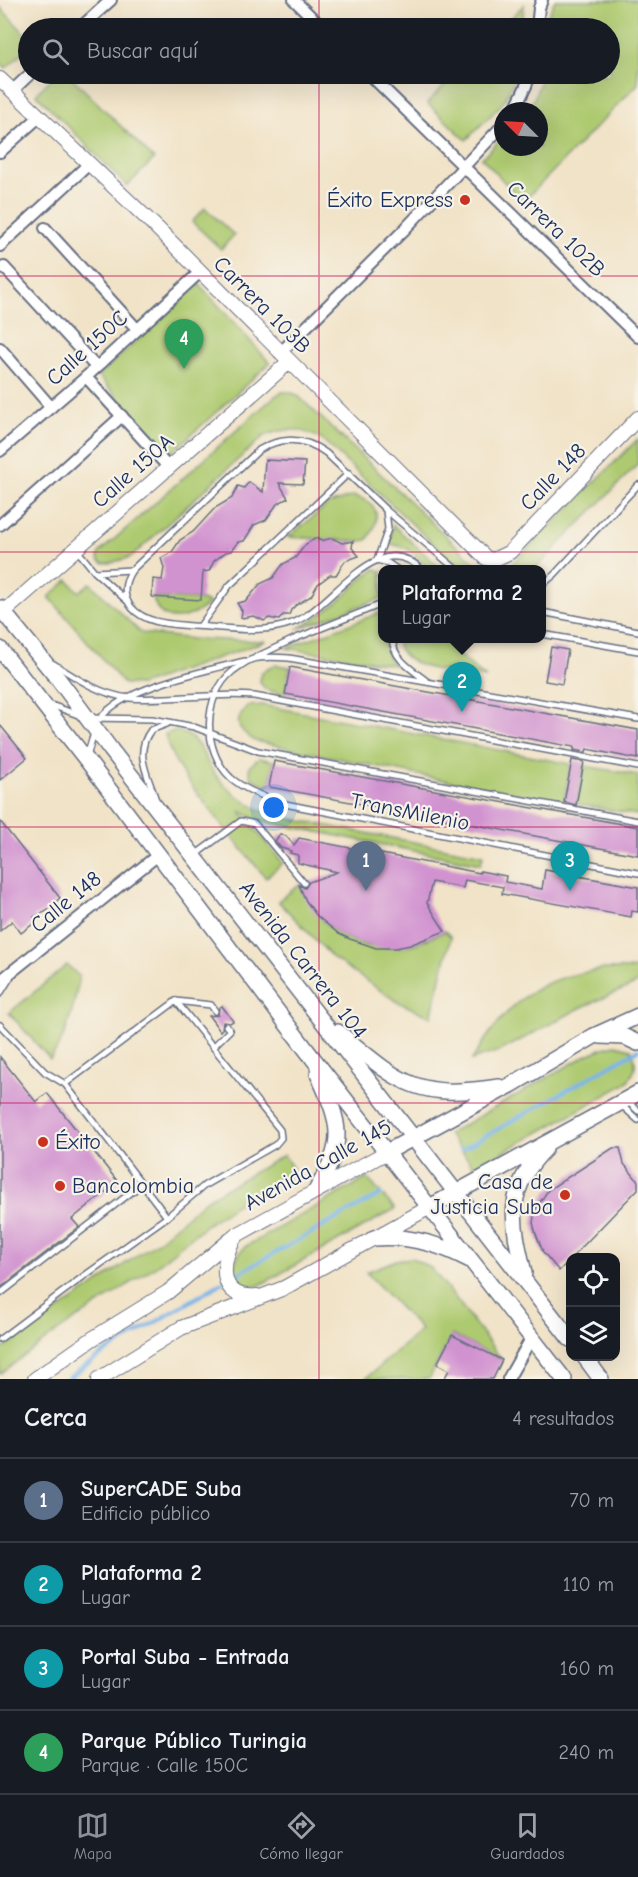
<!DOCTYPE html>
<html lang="es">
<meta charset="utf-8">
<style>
body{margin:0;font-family:"Comic Neue",sans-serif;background:#20242c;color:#f1f3f6}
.controls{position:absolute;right:18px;bottom:18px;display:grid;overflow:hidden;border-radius:12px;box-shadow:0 6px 24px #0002}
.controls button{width:54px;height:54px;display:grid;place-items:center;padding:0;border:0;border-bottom:2px solid #363941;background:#171b24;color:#f1f3f6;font:30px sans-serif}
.compass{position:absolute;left:494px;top:102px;width:54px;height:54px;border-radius:50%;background:#171b24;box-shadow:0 6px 24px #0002;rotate:294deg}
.you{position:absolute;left:274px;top:808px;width:21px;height:21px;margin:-15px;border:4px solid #fff;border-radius:50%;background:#1a73e8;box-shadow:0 0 0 9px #1a73e833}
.badge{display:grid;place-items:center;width:39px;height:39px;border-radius:50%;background:#8c9099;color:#fff;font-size:20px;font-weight:700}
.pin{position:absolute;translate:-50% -50px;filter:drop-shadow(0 2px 3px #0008)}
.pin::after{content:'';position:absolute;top:32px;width:21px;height:18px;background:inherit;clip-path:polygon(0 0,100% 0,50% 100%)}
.popup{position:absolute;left:378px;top:565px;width:168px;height:78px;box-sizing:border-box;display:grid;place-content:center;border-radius:12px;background:#171b24;filter:drop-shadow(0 2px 4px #0005);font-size:20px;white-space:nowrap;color:#9ea1a6}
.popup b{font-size:22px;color:#f1f3f6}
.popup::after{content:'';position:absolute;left:50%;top:100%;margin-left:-12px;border:12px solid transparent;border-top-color:#171b24}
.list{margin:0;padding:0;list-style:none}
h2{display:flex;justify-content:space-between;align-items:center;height:78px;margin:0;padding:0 24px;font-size:26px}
h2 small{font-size:20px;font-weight:400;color:#9ea1a6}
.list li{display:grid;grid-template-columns:39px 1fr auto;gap:18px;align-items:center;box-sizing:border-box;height:84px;padding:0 24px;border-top:2px solid #363941}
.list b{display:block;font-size:22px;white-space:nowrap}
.list p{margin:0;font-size:20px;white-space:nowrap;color:#9ea1a6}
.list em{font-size:20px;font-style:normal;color:#9ea1a6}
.icon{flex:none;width:33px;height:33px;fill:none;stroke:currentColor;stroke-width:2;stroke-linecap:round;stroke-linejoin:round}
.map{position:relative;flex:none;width:638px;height:1379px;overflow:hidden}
.search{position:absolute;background:#171b24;box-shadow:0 6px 24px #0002;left:18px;right:18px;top:18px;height:66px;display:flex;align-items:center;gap:15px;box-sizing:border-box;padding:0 21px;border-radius:33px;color:#9ea1a6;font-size:22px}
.sheet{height:414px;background:#171b24}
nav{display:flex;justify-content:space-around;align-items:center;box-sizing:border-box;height:84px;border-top:2px solid #363941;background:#171b24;font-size:16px;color:#9ea1a6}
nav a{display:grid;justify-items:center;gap:3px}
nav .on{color:#8c9099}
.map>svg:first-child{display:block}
.green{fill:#aeca70;stroke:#647c67;stroke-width:1.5}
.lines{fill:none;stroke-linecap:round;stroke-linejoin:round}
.stream{stroke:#78b4ea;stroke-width:4}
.building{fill:#d193d0}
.lane-casing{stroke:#666e83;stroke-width:8}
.street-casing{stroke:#666e83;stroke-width:14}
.secondary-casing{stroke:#666e83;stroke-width:16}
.primary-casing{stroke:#666e83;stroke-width:18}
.lane{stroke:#fff;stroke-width:5}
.street{stroke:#fff;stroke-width:10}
.secondary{stroke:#fff;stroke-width:14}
.primary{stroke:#fff;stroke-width:15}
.grid{fill:none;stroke:#c2185b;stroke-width:1.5;stroke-opacity:0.55}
.poi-dot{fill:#c8321e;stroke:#f7f3e8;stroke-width:2}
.labels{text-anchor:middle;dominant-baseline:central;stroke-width:4.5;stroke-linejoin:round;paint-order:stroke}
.poi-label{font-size:22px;fill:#1b2f5e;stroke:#f7f3e8;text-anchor:end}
.street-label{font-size:22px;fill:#1b2f5e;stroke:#f7f3e8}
</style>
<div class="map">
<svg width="638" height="1379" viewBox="0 0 638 1379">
<rect width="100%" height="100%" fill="#f7f3e8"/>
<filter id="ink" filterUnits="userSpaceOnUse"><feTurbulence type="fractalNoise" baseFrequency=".0167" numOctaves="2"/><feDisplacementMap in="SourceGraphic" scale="12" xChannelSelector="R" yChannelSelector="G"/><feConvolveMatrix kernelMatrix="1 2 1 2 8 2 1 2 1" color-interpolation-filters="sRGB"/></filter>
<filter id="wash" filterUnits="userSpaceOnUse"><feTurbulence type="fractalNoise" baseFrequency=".008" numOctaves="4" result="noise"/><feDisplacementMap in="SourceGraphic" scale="24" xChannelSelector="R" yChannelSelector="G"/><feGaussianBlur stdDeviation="1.35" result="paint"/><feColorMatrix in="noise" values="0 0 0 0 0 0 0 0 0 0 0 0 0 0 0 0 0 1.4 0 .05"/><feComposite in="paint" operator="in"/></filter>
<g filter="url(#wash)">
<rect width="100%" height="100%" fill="#f1e3c7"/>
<g class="green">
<path d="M555,0H638V84L523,202L482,158L503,137V147H539V111H525L534,99L543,74H610V28H547V18Z"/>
<path d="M524,5L522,28H501Z"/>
<path d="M0,7L28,37V48L6,68L0,62Z"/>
<path d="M56,74H68L154,159L127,186L36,94Z"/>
<path d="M456,74H517L503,103L466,140L427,103Z"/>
<path d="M205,208L234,235L221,249L192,222Z"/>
<path d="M199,284L270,363L169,455L98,376Z"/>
<path d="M282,392H290L297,395L481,569H460L324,441C303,428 288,426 264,436L131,557L110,563H102L98,559L99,553L275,396Z"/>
<path d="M638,439V464L535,569H507Z"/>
<path d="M353,496C380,502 382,519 367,540L360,541L288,537L329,504Z"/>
<path d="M393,525L441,569H427C415,552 410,547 389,544Z"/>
<path d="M375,569L382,571V598L297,629C313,620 328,610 342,598C354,588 361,576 375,569Z"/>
<path d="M68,580L79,592L90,583L141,633L193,639L266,641L141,685L124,684L49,597Z"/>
<path d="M152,597L201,600L209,603C198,614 173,626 159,611C156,607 154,601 152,597Z"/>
<path d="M382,612C383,629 381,653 395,665L286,648Z"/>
<path d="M397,639H447L459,655L486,678C463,673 397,672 397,639Z"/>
<path d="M276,665L290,667L285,694C280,693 271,692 266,689C252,678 264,668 276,665Z"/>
<path d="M262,705L571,764L564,802L467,785L255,741C238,730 232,722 247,706Z"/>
<path d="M175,731C201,736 201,754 214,773C230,794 248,804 270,815L483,855L481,864L287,826L255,819L240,811L283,863L266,878C245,853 224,828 204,802C187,780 171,761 165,734Z"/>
<path d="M259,758L274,761L269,787L251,778L249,767Z"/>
<path d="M584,766L638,775V815L576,804Z"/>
<path d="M299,885C320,931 360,956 411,945C423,942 434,936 445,931L451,937L431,1017L396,1001L333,958L278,901Z"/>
<path d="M67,965L79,976C75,1004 68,1036 50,1059L9,1013Z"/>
<path d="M603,969H638V983L580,1008L502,1050L472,1060C494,1023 522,989 565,977C577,973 590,972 603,969Z"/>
<path d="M615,1045L631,1049C638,1064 636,1073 625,1084L475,1168L448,1134L585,1056L603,1048Z"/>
<path d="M284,1155L293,1169L291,1174L245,1199L206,1225L156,1266L54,1334L0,1374V1351L162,1238L205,1200Z"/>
<path d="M367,1178L395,1209L260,1285C229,1294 225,1265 246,1246Z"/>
<path d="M412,1258L431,1268L457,1300L502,1360L452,1335L429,1379H365L421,1330L366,1272L396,1260Z"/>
</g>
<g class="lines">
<g class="stream">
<path d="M461,1150L638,1050"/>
<path d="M230,1278L381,1194"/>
<path d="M67,1379L104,1353L223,1282"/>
</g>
</g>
<g id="blocks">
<g class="building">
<path d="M265,460L305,462L303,484L279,483L288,498L277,504L266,520L254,525L244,541L238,542L231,551L226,552L214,561L209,571L203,572L201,600L152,597L153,579L162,580L164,568L161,558L172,552L180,540L193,532L215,508L232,498L238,486L244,488L249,482L263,492Z"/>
<path d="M316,538L321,541L332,538L342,543L353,541L352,548L359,556L345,561L336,575H330L318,584L311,596L296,605L291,610L289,615H283L279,620L269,618L264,621L254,616L241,618L242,611L237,603L246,601L260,584L273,578L283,564L295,558L306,544Z"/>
<path d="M551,647L568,650L562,684L545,681Z"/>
<path d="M290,667L638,730V759L587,749L586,752L574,750V747L285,694Z"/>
<path d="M0,725L27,758L0,780Z"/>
<path d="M572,760L584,762L576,805L564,802Z"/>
<path d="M274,761L638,827V855L269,787Z"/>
<path d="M0,821L60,898L47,911L34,917L37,921L21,933L12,921L0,931Z"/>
<path d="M280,834L286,836L294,845L299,838L480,873V871L506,876L505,882L542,889L545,870L638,887V912L632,911L631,917L502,894L503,887L465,880L463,888L432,882L427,903L445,931L410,945L396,948H376L350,939L339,934L317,916L306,901L299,885L305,888L309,882L337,872L298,863V855L290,853L291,851L281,848L275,841Z"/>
<path d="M222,1006L233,1021L230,1023L223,1022L222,1029L220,1031L209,1016L218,1015L219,1008Z"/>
<path d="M0,1057L36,1102L47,1093L118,1182L72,1219L79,1227L0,1288Z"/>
<path d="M613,1148H620L624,1164L638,1181V1189L559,1271L543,1252L536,1234L533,1223L535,1210L548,1190Z"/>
<path d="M452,1335L502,1360L493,1379H444L449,1370L437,1364Z"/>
</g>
</g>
</g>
<g filter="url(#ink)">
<use href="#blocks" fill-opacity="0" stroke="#666e83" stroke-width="1.5"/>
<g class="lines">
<g class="lane-casing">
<g id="lane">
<path d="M386,510L388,529L377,560L388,563L398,570"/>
<path d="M77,550L95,572"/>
<path d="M422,570C377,524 331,610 292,623C260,635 225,627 192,626C172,624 146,624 132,608C122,596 124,582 132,570L259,450C282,436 304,437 326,453L386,510L457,570"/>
<path d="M542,585L554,575L638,485"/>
<path d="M126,600L95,572L132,570"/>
<path d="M542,612L638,631"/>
<path d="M200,626L229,586L349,473"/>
<path d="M542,634L638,651"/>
<path d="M392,638C393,660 413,670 428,682"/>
<path d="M256,657L294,639L382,604"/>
<path d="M54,664C77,679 102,695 129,698C171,701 213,692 254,696L638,767"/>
<path d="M51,705L81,716"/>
<path d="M90,718L152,719L174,723L194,727L258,751L638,821"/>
<path d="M100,719C121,688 208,670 245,661"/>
<path d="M638,719L289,658C277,657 264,656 253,659C246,661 239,667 233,671C202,696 202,751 231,778C245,790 263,796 280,803L638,873"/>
<path d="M87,756L94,733"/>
<path d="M155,797C147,774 134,752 151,730L167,724"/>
<path d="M195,855L241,821L255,824L304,883"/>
<path d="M0,994L10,978"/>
<path d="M176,1001L211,1005L215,1011"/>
<path d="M0,1025L45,1072L65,1084"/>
<path d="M213,1047L230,1030L226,1026"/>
<path d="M628,1102L638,1111"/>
<path d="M620,1104L638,1120"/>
<path d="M142,1184L167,1217"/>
<path d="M0,1294L142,1184L65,1084L176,1001L280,1130L281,1138L275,1145L205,1185L167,1217L84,1276L0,1339"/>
</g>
</g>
<g class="street-casing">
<g id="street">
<path d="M294,0L323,28"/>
<path d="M80,28L111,0"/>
<path d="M537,28L539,8L542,0"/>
<path d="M369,74L638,337"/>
<path d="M12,91L30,74"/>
<path d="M514,111L526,86L530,74"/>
<path d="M0,152L39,117"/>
<path d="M45,228L137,329"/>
<path d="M0,246L89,164"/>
<path d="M4,267L96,367"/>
<path d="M0,348L51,407"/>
<path d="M280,353L404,230L503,125"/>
<path d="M86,377L169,468"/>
<path d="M0,451L86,377L200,272"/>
<path d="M0,525L122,416"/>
<path d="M0,981L158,855"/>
<path d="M508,1379L532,1337"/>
</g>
</g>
<g class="secondary-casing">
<g id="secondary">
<path d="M0,79L157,228L486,558L493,560L510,552L638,418"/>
<path d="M4,612L289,362"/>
<path d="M234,1238C221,1263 217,1300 257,1296"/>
<path d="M35,1379L92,1339L168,1292L235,1236L387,1152"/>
<path d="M99,1379L181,1328L284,1288L430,1207"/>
</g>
</g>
<g class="primary-casing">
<g id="primary">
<path d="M0,608L59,680L111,750L570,1339"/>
<path d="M0,649L89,763L308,1052L564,1379"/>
<path d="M338,1032C400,1083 415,1100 499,1087"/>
<path d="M600,1036L625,1037L638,1043"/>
<path d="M387,1152L511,1085L594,1036L638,1016"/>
<path d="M317,1189C346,1140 341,1125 318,1074"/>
<path d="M430,1207L638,1093"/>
<path d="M374,1238C408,1235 438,1243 468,1259"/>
<path d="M524,1273C512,1222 504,1190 545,1149"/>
<path d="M584,1356L601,1379"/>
</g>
</g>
<use href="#lane" class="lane"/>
<use href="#street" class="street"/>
<use href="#secondary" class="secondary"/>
<use href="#primary" class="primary"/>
</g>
</g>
<path class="grid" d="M319,0V28M319,74V1379M0,276H638M0,552H638M0,827H638M0,1103H638"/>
<g class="poi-dot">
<circle cx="465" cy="200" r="6"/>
<circle cx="43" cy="1142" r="6"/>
<circle cx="60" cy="1186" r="6"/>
<circle cx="565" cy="1195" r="6"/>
</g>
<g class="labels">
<g class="poi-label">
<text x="453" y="200">Éxito Express</text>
<text x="55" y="1142" text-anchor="start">Éxito</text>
<text x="553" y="1182">Casa de<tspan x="553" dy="25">Justicia Suba</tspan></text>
<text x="72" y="1186" text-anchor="start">Bancolombia</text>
</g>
<g class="street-label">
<text transform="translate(556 229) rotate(44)">Carrera 102B</text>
<text transform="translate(262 305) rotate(45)">Carrera 103B</text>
<text transform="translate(87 348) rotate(-42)">Calle 150C</text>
<text transform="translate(133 471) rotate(-41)">Calle 150A</text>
<text transform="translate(553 477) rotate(-46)">Calle 148</text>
<text transform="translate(410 812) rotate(11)">TransMilenio</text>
<text transform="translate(66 902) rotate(-39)">Calle 148</text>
<text transform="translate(303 960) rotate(52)">Avenida Carrera 104</text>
<text transform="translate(318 1165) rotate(-29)">Avenida Calle 145</text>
</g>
</g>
</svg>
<div class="controls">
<button><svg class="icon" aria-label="locate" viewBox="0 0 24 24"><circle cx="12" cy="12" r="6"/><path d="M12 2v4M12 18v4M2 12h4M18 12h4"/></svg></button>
<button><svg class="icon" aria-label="layers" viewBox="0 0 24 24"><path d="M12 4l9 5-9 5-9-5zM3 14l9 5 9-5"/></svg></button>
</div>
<svg class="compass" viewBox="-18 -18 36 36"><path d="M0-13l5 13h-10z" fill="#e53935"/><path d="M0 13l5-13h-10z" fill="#9ea1a6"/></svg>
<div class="you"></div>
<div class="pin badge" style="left:366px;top:891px;background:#5c6f8a">1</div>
<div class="pin badge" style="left:462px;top:712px;background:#0f9aa8">2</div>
<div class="popup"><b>Plataforma 2</b>Lugar</div>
<div class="pin badge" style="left:570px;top:891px;background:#0f9aa8">3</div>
<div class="pin badge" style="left:184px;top:369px;background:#2e9e5b">4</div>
<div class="search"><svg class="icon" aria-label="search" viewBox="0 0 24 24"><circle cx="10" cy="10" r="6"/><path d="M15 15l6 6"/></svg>Buscar aquí</div>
</div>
<section class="sheet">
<h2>Cerca<small>4 resultados</small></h2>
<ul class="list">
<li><span class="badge" style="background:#5c6f8a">1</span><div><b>SuperCADE Suba</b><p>Edificio público</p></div><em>70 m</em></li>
<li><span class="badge" style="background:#0f9aa8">2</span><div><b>Plataforma 2</b><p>Lugar</p></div><em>110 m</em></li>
<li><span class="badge" style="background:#0f9aa8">3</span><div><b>Portal Suba - Entrada</b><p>Lugar</p></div><em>160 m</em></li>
<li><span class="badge" style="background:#2e9e5b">4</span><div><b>Parque Público Turingia</b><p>Parque · Calle 150C</p></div><em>240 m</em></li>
</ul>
</section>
<nav>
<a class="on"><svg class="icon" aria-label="map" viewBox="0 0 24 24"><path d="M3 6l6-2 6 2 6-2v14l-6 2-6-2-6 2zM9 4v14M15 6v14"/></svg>Mapa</a>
<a><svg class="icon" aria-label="directions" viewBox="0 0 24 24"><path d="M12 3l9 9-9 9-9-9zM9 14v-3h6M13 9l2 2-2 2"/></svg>Cómo llegar</a>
<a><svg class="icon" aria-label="saved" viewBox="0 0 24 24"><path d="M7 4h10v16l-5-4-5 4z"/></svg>Guardados</a>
</nav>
